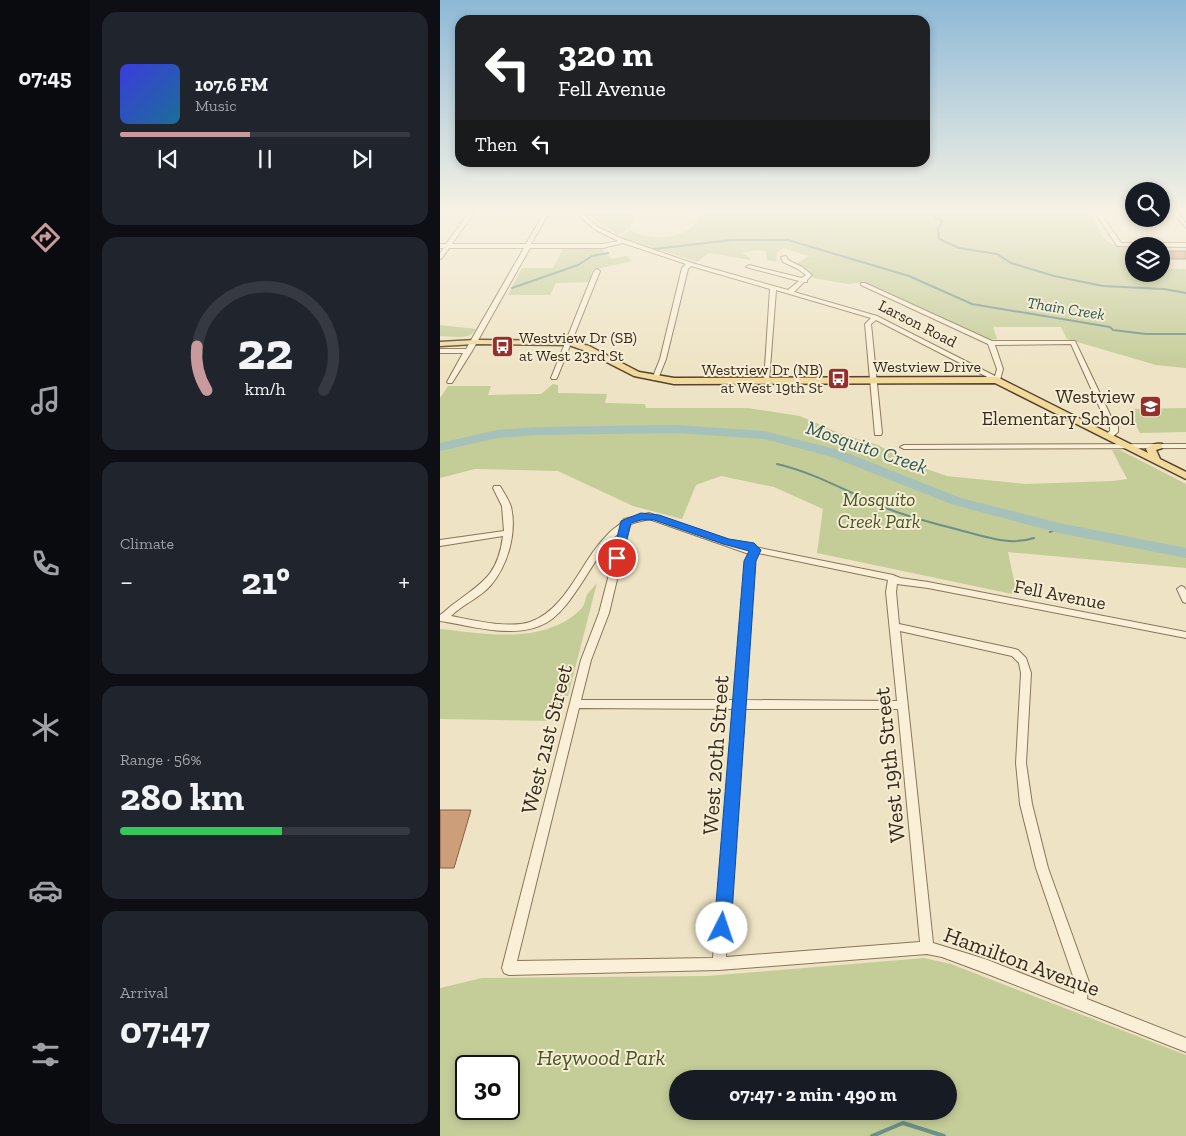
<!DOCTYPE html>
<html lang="en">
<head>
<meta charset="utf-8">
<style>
	:root { --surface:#171b24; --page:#20242c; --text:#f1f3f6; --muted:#9ea1a6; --line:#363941; --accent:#c89a9b }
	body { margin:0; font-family:"Zilla Slab",serif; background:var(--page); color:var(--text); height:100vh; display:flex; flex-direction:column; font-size:19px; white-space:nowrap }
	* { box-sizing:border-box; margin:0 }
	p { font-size:16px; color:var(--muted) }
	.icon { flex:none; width:28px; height:28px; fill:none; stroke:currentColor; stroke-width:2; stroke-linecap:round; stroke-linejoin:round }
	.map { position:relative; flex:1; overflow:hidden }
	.sheet { display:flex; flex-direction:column; gap:12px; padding:12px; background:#0d0f14; width:350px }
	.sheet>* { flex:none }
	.hud { position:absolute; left:15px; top:15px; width:475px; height:152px; border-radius:15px; box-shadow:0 2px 8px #0003; background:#202124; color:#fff; overflow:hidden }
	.fabs { position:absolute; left:685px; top:182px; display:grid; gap:10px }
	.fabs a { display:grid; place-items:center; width:45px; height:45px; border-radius:50%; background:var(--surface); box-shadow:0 2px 8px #0003; font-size:25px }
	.speed { position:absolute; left:15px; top:1055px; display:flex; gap:10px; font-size:25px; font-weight:700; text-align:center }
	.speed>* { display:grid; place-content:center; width:65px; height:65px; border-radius:50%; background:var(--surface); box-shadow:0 2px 8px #0003; line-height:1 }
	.speed .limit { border:2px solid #111; border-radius:8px; background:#fff; color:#111 }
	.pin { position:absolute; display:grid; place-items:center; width:42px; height:42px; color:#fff; margin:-21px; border:2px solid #fff; border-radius:50%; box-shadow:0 1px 5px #0007 }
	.me { position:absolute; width:55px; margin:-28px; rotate:4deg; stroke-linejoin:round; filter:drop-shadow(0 0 4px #0008) }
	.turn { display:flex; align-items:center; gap:18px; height:105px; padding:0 20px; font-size:22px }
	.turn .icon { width:65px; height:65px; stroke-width:2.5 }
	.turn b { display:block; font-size:35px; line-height:42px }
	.then { display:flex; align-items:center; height:48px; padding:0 20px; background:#0003; gap:10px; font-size:19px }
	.big { font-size:38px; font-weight:700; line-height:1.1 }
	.sheet .tile { flex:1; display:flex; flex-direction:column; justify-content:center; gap:8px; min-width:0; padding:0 18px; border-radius:15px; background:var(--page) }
	.sheet .dial { align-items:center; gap:0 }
	.dial svg { height:130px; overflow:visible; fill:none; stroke:var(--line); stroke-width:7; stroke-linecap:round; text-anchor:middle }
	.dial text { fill:var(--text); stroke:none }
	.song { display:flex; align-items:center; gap:15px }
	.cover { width:60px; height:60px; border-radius:8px; background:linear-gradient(135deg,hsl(240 70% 55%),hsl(200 70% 35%)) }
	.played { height:5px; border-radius:2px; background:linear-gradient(90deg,var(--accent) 45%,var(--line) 45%) }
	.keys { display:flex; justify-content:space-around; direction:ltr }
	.heat { display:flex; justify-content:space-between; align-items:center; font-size:28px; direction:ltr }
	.charge { height:8px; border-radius:4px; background:linear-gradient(90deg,#34c759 56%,var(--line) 0) }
	.trip { position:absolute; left:229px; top:1070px; width:288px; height:50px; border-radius:25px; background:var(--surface); box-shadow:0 2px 8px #0003; font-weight:700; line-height:50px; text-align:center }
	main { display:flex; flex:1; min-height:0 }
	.dock { display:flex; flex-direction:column; width:90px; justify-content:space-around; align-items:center; background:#090b0e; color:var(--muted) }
	.dock .icon { width:35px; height:35px }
	.dock .current { color:var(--accent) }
	.dock b { font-size:22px; color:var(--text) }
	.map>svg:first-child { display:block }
	.green { fill:#c4cc98; fill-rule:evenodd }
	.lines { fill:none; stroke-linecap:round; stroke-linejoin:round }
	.stream-far1 { stroke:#6d8f88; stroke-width:2 }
	.stream { stroke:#6d8f88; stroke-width:4 }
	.river { fill:#a6c1ba; fill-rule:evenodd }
	.building { fill:#cc9f7a; stroke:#886040 }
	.minor-casing { stroke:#89755a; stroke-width:2 }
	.major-casing { stroke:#56432f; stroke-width:3 }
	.minor { fill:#f9f0d7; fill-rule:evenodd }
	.major { fill:#f1da9c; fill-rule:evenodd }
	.route { fill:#1a73e8; stroke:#114b97 }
	.labels { text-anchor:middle; stroke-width:4; stroke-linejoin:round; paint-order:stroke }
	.far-water-label { font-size:16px; font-style:italic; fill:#2e5857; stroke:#f5edd4 }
	.far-street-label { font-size:16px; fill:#392c1e; stroke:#f5edd4 }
	.far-poi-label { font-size:16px; fill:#392c1e; stroke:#f5edd4; text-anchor:start }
	.poi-label { font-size:19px; fill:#392c1e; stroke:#f5edd4; text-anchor:end }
	.park-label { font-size:19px; font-style:italic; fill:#475525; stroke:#f5edd4 }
	.street-label { font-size:19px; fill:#392c1e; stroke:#f5edd4 }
	.water-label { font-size:20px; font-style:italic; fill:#2e5857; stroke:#f5edd4 }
	.near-street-label { font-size:22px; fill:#392c1e; stroke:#f5edd4 }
	.near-park-label { font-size:22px; font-style:italic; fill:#475525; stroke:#f5edd4 }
</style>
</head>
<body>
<main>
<nav class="dock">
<b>07:45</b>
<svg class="icon current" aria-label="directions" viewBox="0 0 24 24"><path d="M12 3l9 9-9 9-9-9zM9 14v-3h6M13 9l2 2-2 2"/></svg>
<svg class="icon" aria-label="music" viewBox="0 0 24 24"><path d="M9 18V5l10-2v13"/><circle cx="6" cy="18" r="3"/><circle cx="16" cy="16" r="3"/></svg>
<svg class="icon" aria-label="phone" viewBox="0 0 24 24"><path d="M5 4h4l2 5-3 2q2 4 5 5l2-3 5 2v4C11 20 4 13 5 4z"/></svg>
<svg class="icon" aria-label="climate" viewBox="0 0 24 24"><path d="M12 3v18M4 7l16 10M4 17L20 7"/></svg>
<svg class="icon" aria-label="car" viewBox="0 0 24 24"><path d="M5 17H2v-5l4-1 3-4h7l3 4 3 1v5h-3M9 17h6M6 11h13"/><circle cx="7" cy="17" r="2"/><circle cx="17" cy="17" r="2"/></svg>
<svg class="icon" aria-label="filters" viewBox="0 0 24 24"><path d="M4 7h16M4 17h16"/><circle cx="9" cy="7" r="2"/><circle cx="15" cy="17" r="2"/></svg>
</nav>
<section class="sheet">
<div class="tile">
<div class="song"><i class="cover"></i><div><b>107.6 FM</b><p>Music</p></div></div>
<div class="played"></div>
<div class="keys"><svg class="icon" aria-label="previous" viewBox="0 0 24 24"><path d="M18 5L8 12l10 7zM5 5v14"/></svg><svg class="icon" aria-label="pause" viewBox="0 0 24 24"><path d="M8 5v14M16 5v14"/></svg><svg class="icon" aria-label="next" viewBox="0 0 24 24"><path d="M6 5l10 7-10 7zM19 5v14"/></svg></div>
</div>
<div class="tile dial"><svg viewBox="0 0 100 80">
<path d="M14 69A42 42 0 1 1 86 69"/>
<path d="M14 69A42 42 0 0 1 8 42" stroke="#c89a9b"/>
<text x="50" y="56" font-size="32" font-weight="700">22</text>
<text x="50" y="72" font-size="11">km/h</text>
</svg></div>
<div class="tile"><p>Climate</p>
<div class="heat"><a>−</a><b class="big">21°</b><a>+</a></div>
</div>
<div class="tile"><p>Range · 56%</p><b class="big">280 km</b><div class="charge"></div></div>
<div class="tile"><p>Arrival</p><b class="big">07:47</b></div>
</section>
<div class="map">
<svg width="746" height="1136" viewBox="0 0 746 1136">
	<rect width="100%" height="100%" fill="#eee3c4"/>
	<g class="green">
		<path d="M142,211H193L195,218L189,228L178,235Z"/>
		<path d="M261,211H649C662,233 661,248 694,248V274H721V269H746V368L716,365L627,339L621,327H553L557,339L547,340L423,282L408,284L373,278L369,271L356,264L369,256L343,248L337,253L336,262L327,260L326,251L317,250L302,253L311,259L310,260L269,253L257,262L180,237L190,230C212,243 255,240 261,211Z"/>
		<path d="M160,247L172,259L186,256L193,261L152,270L151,282L116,283L110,295H68L82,268H113L123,249L127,248Z"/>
		<path d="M0,325L36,329C30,341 12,336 0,336Z"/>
		<path d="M113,384L118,385V393L167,394L165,403L205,404L206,408H308L360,416L401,434L438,445L472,464L507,476L585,484L673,481L687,479L672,450H680L746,484V568L568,552L577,595L377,553L383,509L334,487L281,476L256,485L242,519L193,506L118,471L35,469L0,478V398L8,386H51L48,395L101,394Z"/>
		<path d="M746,408V432L700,433L688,409Z"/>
		<path d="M157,583L128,696H120L113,721L0,719V629C46,634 105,645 141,609C145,605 145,599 147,595C150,590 154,587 157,583Z"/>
		<path d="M484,958L511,964L746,1055V1136H0V988L42,978L267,976ZM69,1066V1109H26V1066ZM238,1079H508V1111H238Z"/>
	</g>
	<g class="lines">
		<g class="stream-far1">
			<path d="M493,211L495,218L503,221L498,228L499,239L519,248L557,254L571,263L614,276L663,286L724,289L746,293"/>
			<path d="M214,249L292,240H348L469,276L532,304L670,327L673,330L706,334H746"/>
			<path d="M72,288L138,265L152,256L168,253"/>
			<path d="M337,464C376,473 409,493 446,508C471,518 497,524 523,531C547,537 570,546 594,538"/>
			<path d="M610,532L619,528"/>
		</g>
		<path class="stream" d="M432,1136L463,1123L504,1136"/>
		<path class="river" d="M237,425L324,431L402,451L521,498L619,523L746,548V558L619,533L511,504L392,457L324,439L237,433L98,435L57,438L0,451V443L57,430L98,427Z"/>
	</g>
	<g class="building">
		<path d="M723,251H746V259H729Z"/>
		<path d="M0,810H31L14,868H0Z"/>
	</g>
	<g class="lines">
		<defs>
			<g id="minor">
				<path d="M30,211H35L12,244H86L105,211H110L91,244H163L178,241L154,229L134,211H139L158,227L180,238L252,263L348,290L359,281L306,267L309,265L362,278L366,275L358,269L343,262L341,257L346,256L348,260L362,267L372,275L367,280V282H364L354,292L437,316L555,376L557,369L548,344L421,285V283H425L552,341H635L674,423L678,427V432L671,438H665L664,436L670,431V427L667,424L631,344L555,345L563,369L560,380L557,382L436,320L431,324L442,433L441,435H435L425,324L431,318L336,290L329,381L326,383L324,382L330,289L251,266L248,269L226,359L218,379L217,380H213L212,379L220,359L242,268L246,264L183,243L163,248H90L32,351L12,383H8L7,382L23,353H0V349H26L84,248H9L2,258L0,259V253L4,248H0V244H6Z"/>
				<path d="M654,211H659L681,243H746V247L677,246Z"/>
				<path d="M732,211H737L746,223V228Z"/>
				<path d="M157,269L160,271L117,378L116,379H112L111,378L154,271Z"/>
				<path d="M746,444V448L464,449L460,447L464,445Z"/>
				<path d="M54,486H60C64,493 69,500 71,507C77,532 68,565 51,585C40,598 23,604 11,616C33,620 68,629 90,622C120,612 136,576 153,552C158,545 164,538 170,532C175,527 181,525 184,519L209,513L308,548L315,547L453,575L460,578L488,582L746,632V638L488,588L457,584L456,592L459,624L575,649L578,650L586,658L591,673L586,763L592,804L608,868L649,982L647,999L746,1038V1052L545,973L502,957L487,954L279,970L69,975L64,973L62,968L141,660L159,613L180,532C164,545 154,564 143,581C134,594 125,609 112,619C81,642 34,626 0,621V615C5,612 10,606 15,603C43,582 58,575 63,536L0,546V540L64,531L62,506L53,488ZM209,519L309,554L306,561L294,700H141L151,660L169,613L190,525L193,523ZM318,553L448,580L446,592L457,701L304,700L314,561ZM460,631L572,656L579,663L581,673L576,763L580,804L596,868L635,982L634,994L545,959L493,943ZM139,708L294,709L273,958L77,961ZM304,709H458L480,942L286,957Z"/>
				<path d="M741,586L744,587L746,590V603L743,602L737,589Z"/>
			</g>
			<path id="major" d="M35,340L129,341L149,346L199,372L234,378L557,377L708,453L706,449C709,445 717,443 722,444V448L716,450L720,459L746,472V479L555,383L234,384L194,376L143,350L129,345L35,344L0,346V342Z"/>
		</defs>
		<use href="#minor" class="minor-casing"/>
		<use href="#major" class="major-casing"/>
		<use href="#minor" class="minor"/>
		<use href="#major" class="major"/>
	</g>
	<linearGradient id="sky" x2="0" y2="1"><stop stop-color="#8db9d6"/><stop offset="0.57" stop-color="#f7f2e4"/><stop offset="1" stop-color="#f7f2e4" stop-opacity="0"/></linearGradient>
	<rect width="746" height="370" fill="url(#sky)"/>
	<path class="route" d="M201,513L219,515L289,539L314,543L321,550L316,561L291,928L288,934L282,937L277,934L274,928L304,561L309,551L283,544L214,520H201L191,523L181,561H173L172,558L181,521Z"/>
	<defs>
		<symbol id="bus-square" viewBox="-11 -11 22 22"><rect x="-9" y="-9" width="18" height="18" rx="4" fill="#972e2b" stroke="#f5edd4"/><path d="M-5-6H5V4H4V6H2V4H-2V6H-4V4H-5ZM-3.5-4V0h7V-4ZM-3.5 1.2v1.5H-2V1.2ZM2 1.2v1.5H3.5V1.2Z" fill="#fff"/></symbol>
		<symbol id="school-square" viewBox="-11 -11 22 22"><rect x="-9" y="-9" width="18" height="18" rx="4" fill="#972e2b" stroke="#f5edd4"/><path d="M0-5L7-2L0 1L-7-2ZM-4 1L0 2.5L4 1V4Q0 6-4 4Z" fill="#fff"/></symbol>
	</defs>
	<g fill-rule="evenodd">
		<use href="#bus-square" x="50" y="334" width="25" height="25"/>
		<use href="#bus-square" x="386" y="366" width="25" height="25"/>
		<use href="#school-square" x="698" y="394" width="25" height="25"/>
	</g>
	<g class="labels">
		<g class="far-water-label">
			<text transform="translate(626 308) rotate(9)" y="6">Thain Creek</text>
		</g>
		<g class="far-street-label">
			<text transform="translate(478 323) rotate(27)" y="6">Larson Road</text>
			<text x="487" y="372">Westview Drive</text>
		</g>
		<g class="far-poi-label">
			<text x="79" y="343">Westview Dr (SB)<tspan x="79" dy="18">at West 23rd St</tspan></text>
			<text x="383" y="375" text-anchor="end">Westview Dr (NB)<tspan x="383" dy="18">at West 19th St</tspan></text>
		</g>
		<g class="poi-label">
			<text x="695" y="403">Westview<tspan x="695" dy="22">Elementary School</tspan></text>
		</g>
		<g class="park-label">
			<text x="439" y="506">Mosquito<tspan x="439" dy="22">Creek Park</tspan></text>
		</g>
		<g class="street-label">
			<text transform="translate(620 594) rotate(11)" y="7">Fell Avenue</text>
		</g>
		<g class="water-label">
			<text transform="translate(427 447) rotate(19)" y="7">Mosquito Creek</text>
		</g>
		<g class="near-street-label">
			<text transform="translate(106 739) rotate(-76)" y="8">West 21st Street</text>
			<text transform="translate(275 755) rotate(-86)" y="8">West 20th Street</text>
			<text transform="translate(449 765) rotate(-96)" y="8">West 19th Street</text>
			<text transform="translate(582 961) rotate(20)" y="8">Hamilton Avenue</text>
		</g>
		<g class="near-park-label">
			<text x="161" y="1065">Heywood Park</text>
		</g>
	</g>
</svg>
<div class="fabs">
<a><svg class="icon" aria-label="search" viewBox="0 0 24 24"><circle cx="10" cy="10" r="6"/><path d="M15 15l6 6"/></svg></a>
<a><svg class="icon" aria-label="layers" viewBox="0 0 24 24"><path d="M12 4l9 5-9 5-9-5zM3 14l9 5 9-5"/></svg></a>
</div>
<div class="speed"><div class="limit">30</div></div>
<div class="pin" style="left:177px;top:558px;background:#d93025"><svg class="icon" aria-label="arrive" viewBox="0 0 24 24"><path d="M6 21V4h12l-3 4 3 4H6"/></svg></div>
<svg class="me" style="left:282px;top:928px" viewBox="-20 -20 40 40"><circle r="19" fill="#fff"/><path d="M0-13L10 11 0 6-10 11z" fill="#1a73e8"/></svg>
<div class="trip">07:47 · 2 min · 490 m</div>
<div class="hud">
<div class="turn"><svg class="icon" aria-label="left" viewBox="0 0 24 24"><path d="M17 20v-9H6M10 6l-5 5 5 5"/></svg><div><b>320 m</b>Fell Avenue</div></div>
<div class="then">Then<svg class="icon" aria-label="left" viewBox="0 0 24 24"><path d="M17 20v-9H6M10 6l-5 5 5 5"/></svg></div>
</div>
</div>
</main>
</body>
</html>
